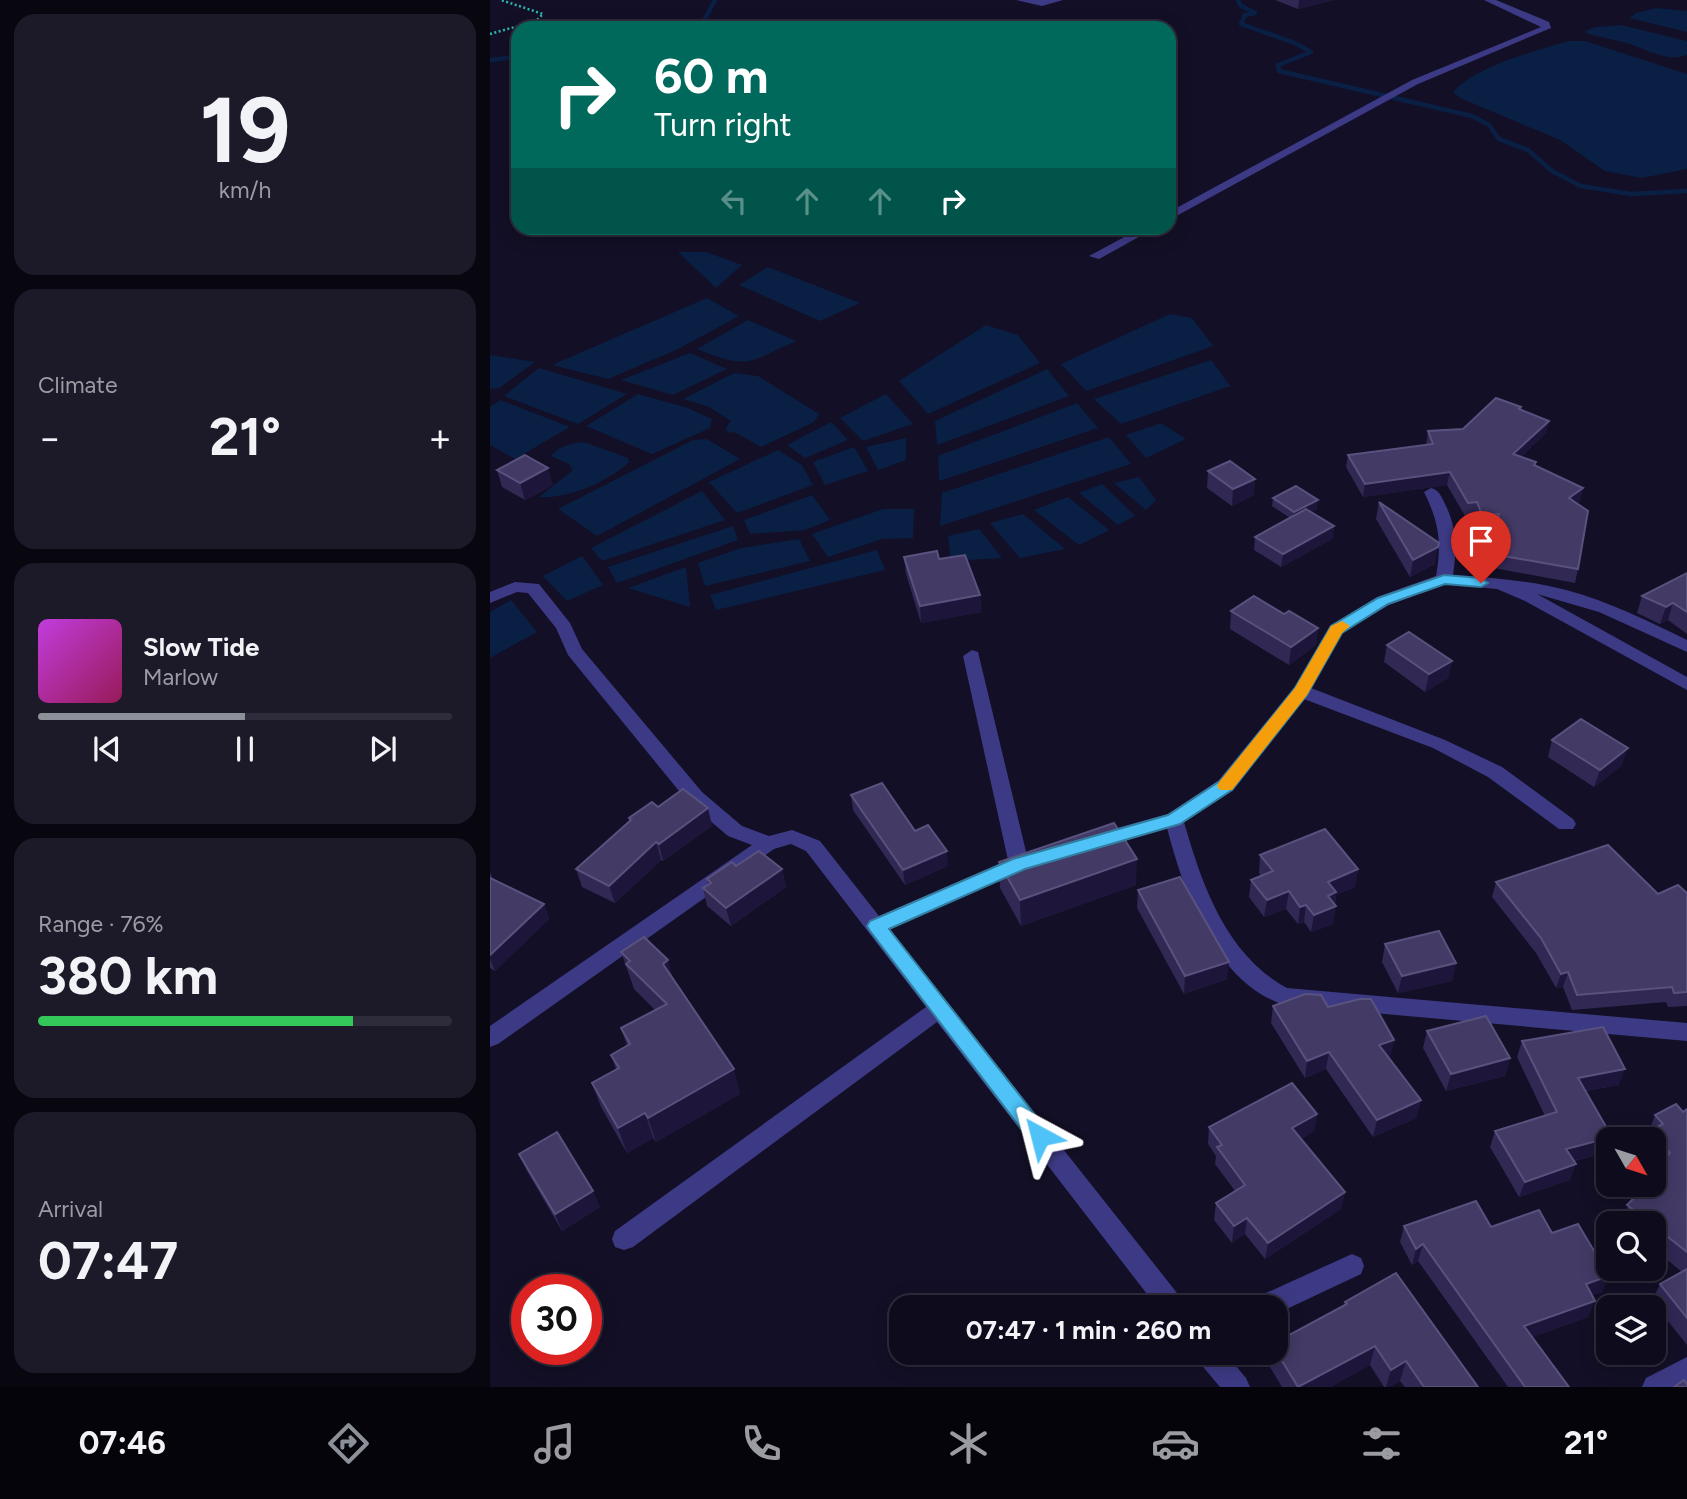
<!DOCTYPE html>
<html lang="en">
<head>
<meta charset="utf-8">
<style>
	:root { --surface:#0e0b1c; --page:#1c1929; --text:#f1f3f6; --muted:#9b9ba3; --line:#2e2b3b; --accent:#8c9099 }
	body { margin:0; font-family:Figtree,sans-serif; background:var(--page); color:var(--text); height:100vh; display:flex; flex-direction:column; font-size:26px; white-space:nowrap }
	* { box-sizing:border-box; margin:0 }
	p { font-size:23px; color:var(--muted) }
	.icon { flex:none; width:38px; height:38px; fill:none; stroke:currentColor; stroke-width:2; stroke-linecap:round; stroke-linejoin:round }
	.map { position:relative; flex:1; overflow:hidden }
	.panel { display:flex; flex-direction:column; gap:14px; padding:14px; background:#08060f; width:490px }
	.panel>* { flex:none }
	.hud { position:absolute; left:21px; top:21px; width:665px; height:214px; border-radius:21px; box-shadow:0 4px 18px #0003,0 0 0 2px var(--line); background:#00695c; color:#fff; overflow:hidden }
	.needle { width:46px; rotate:129deg }
	.fabs { position:absolute; left:1106px; top:1127px; display:grid; gap:14px }
	.fabs a { display:grid; place-items:center; width:70px; height:70px; border-radius:14px; background:var(--surface); box-shadow:0 4px 18px #0003,0 0 0 2px var(--line); font-size:35px }
	.speed { position:absolute; left:21px; top:1274px; display:flex; gap:14px; font-size:35px; font-weight:700; text-align:center }
	.speed>* { display:grid; place-content:center; width:91px; height:91px; border-radius:50%; background:var(--surface); box-shadow:0 4px 18px #0003,0 0 0 2px var(--line); line-height:1 }
	.speed .limit { border:10px solid #d22; background:#fff; color:#111 }
	.pin { position:absolute; display:grid; place-items:center; width:60px; height:60px; color:#fff; margin:-72px -30px; border-radius:50% 50% 50% 0; rotate:-45deg; box-shadow:0 0 7px #0007 }
	.pin .icon { rotate:45deg }
	.me { position:absolute; width:77px; margin:-38px; rotate:322deg; stroke-linejoin:round; filter:drop-shadow(0 0 5px #0008) }
	.turn { display:flex; align-items:center; gap:24px; height:147px; padding:0 28px; font-size:32px }
	.turn .icon { width:91px; height:91px; stroke-width:2.5 }
	.turn b { display:block; font-size:49px; line-height:60px }
	.lanes { display:flex; align-items:center; height:66px; padding:0 28px; background:#0003; justify-content:center; gap:35px; direction:ltr }
	.lanes .off { opacity:.35 }
	.big { font-size:52px; font-weight:700; line-height:1.1 }
	.panel .tile { flex:1; display:flex; flex-direction:column; justify-content:center; gap:10px; min-width:0; padding:0 24px; border-radius:21px; background:var(--page) }
	.panel .dial { align-items:center; gap:0 }
	.dial b { font-size:91px; line-height:1 }
	.song { display:flex; align-items:center; gap:21px }
	.cover { width:84px; height:84px; border-radius:10px; background:linear-gradient(135deg,hsl(290 70% 55%),hsl(330 70% 35%)) }
	.played { height:7px; border-radius:4px; background:linear-gradient(90deg,var(--accent) 50%,var(--line) 50%) }
	.keys { display:flex; justify-content:space-around; direction:ltr }
	.heat { display:flex; justify-content:space-between; align-items:center; font-size:38px; direction:ltr }
	.charge { height:10px; border-radius:5px; background:linear-gradient(90deg,#34c759 76%,var(--line) 0) }
	.trip { position:absolute; left:399px; top:1295px; width:399px; height:70px; border-radius:21px; background:var(--surface); box-shadow:0 4px 18px #0003,0 0 0 2px var(--line); font-weight:700; line-height:70px; text-align:center }
	.tab-bar { display:flex; height:112px; justify-content:space-around; align-items:center; background:#06040b; color:var(--muted) }
	.tab-bar .icon { width:49px; height:49px }
	.tab-bar .active { color:var(--accent) }
	.tab-bar b { font-size:32px; color:var(--text) }
	main { display:flex; flex:1; min-height:0 }
	.map>svg:first-child { display:block }
	.water { fill:#0a1f44 }
	.lines { fill:none; stroke-linecap:round; stroke-linejoin:round }
	.stream { stroke:#0a1f44; stroke-width:4.5 }
	.path { stroke:#2fb8b0; stroke-width:2.5; stroke-dasharray:2 2.5; stroke-linecap:butt }
	.minor { fill:#3d3a85; fill-rule:evenodd }
	.wall { fill:#312854 }
	.shaded-wall { fill:#1d163a }
	.building { fill:#433a66; stroke:#5a527e; stroke-width:2 }
	.route { fill:#4fc3f7; stroke:#337fa1; stroke-width:2 }
	.slow { fill:#f59e0b }
</style>
</head>
<body>
<main>
<section class="panel">
<div class="tile dial"><b>19</b><p>km/h</p></div>
<div class="tile"><p>Climate</p>
<div class="heat"><a>−</a><b class="big">21°</b><a>+</a></div>
</div>
<div class="tile">
<div class="song"><i class="cover"></i><div><b>Slow Tide</b><p>Marlow</p></div></div>
<div class="played"></div>
<div class="keys"><svg class="icon" aria-label="previous" viewBox="0 0 24 24"><path d="M18 5L8 12l10 7zM5 5v14"/></svg><svg class="icon" aria-label="pause" viewBox="0 0 24 24"><path d="M8 5v14M16 5v14"/></svg><svg class="icon" aria-label="next" viewBox="0 0 24 24"><path d="M6 5l10 7-10 7zM19 5v14"/></svg></div>
</div>
<div class="tile"><p>Range · 76%</p><b class="big">380 km</b><div class="charge"></div></div>
<div class="tile"><p>Arrival</p><b class="big">07:47</b></div>
</section>
<div class="map">
<svg width="1197" height="1387" viewBox="0 0 1197 1387">
	<rect width="100%" height="100%" fill="#130f26"/>
	<g class="water">
		<path d="M1166,8L1197,11V32L1139,18L1146,13Z"/>
		<path d="M1131,25L1197,41V55C1177,63 1156,49 1137,43C1124,40 1111,37 1098,34L1095,31L1106,27Z"/>
		<path d="M1078,41H1095L1197,74V169L1152,178L1115,171L1070,140L970,98L963,92C988,65 1043,52 1078,41Z"/>
		<path d="M188,252H216L252,265L226,288Z"/>
		<path d="M278,267L370,303L330,321L249,285Z"/>
		<path d="M217,298L249,316L188,349L118,379L62,365Z"/>
		<path d="M680,314L702,318L723,346L596,391L571,364Z"/>
		<path d="M258,320L306,341C257,363 259,370 207,349Z"/>
		<path d="M496,325L528,335L550,363L438,414L409,381Z"/>
		<path d="M200,353L237,369L183,395L131,380Z"/>
		<path d="M0,355L45,362L9,388L0,389Z"/>
		<path d="M721,360L740,386L631,424L604,399Z"/>
		<path d="M49,368L137,394L88,424L14,396Z"/>
		<path d="M557,369L579,396L447,445L445,421Z"/>
		<path d="M244,373L268,376L329,414L324,422L271,447L244,432L239,433L235,429L241,421L219,407L193,399Z"/>
		<path d="M148,394L198,408L222,419L220,428L162,454L96,426Z"/>
		<path d="M396,394L423,424L373,441L350,418Z"/>
		<path d="M10,400L80,427L25,459L0,445V407Z"/>
		<path d="M587,403L608,428L449,481L448,456Z"/>
		<path d="M341,422L358,440L315,458L297,445Z"/>
		<path d="M671,423L696,439L656,458L636,435Z"/>
		<path d="M619,437L641,464L450,526L452,493Z"/>
		<path d="M416,438V460L388,470L376,447Z"/>
		<path d="M217,439L250,459L107,536L68,509L203,440Z"/>
		<path d="M94,442L138,458L139,462C118,482 78,499 49,497L83,470L79,464L61,456C69,446 81,443 94,442Z"/>
		<path d="M364,447L378,471L335,485L323,462Z"/>
		<path d="M288,450L312,465L323,485L247,513L219,482Z"/>
		<path d="M649,477L666,500L656,510L624,483Z"/>
		<path d="M612,484L645,516L628,525L589,493Z"/>
		<path d="M212,491L235,520L112,561L101,548Z"/>
		<path d="M322,495L340,520L315,530L260,534L254,520Z"/>
		<path d="M578,497L619,530L589,545L544,510Z"/>
		<path d="M393,509H424L423,538L392,539L338,557L322,534Z"/>
		<path d="M533,514L575,549L530,558L500,523Z"/>
		<path d="M243,526L248,540L127,583L118,567Z"/>
		<path d="M489,529L512,558L461,561L458,536Z"/>
		<path d="M309,539L320,561L215,586L208,563L251,548Z"/>
		<path d="M387,550L395,570L226,610L220,595Z"/>
		<path d="M92,556L113,585L77,601L53,576Z"/>
		<path d="M196,567L200,607L138,588Z"/>
		<path d="M21,600L47,632L0,658V612Z"/>
	</g>
	<g class="lines">
		<g class="stream">
			<path d="M748,0L750,5L765,13L755,15L751,24L805,43L821,52L788,65L789,71L982,116L999,125L1009,139L1038,150L1062,171L1091,186L1141,194L1197,191"/>
			<path d="M210,28L225,0"/>
			<path d="M0,60L28,57"/>
		</g>
		<path class="path" d="M0,34L46,21L53,14L11,0"/>
		<g class="minor">
			<path d="M526,0H573L552,6Z"/>
			<path d="M994,0H1006L1059,22L1061,28L928,84L679,220V212L922,80L1051,27Z"/>
			<path d="M651,228H665L609,259L599,256Z"/>
			<path d="M941,488C949,490 951,496 955,504C967,528 967,549 963,575C1000,578 1040,580 1076,590C1118,601 1158,621 1197,640V652L1109,612L1047,594L1197,677V690L1035,601L1007,589L955,584L899,605L852,633L821,688L955,740L1012,767L1083,819L1086,824L1083,829H1069L998,777L943,748L814,699L743,790L694,822C712,885 736,955 797,988L1197,1023V1041L794,1005C724,981 694,892 677,828L609,847L602,845L599,840L602,835L678,814L729,780L804,688L840,626L887,597L946,576C952,543 949,522 934,492Z"/>
			<path d="M25,582L49,584L80,623L92,649L212,792L252,826L279,836L302,830L330,841L389,916L518,860L473,656L482,650L488,652L539,864L536,869L399,929L691,1298L694,1307H667L447,1022L143,1247L134,1250L125,1247L122,1239L125,1231L436,1007L316,851L301,844L284,849L8,1044L0,1047V1026L262,845L238,836L198,802L78,655L66,628L38,593L27,592L0,603V592Z"/>
			<path d="M862,1254L871,1258L874,1266L871,1274L786,1314V1307H762L765,1298Z"/>
			<path d="M705,1353H735L756,1378L760,1387H730L709,1362Z"/>
			<path d="M1197,1357V1384L1192,1387H1152L1156,1378Z"/>
		</g>
	</g>
	<g class="wall">
		<path d="M785,0H844L808,9Z"/>
		<path d="M1031,407V410L1056,433L1031,457L1046,462V466L1093,488L1090,501L1086,503L1088,569L1085,583L993,566L996,553L1004,528H990L984,515L975,516L957,485L873,497L856,467L858,455L936,445L938,431L973,429Z"/>
		<path d="M7,470L63,485L35,500L12,487Z"/>
		<path d="M718,471L764,495L742,506L717,488Z"/>
		<path d="M783,498L827,509L821,512L844,526L842,539L791,567L764,550L765,537L800,518L782,506Z"/>
		<path d="M889,502L945,564L920,577L886,519Z"/>
		<path d="M414,557L490,595L491,612L431,623L416,574Z"/>
		<path d="M1197,573V634L1178,620L1170,624L1147,613L1152,596Z"/>
		<path d="M741,611L794,614L828,628L826,645L799,665L740,629Z"/>
		<path d="M897,645L962,661L958,678L935,692L894,662Z"/>
		<path d="M1062,740L1132,765L1104,787L1058,757Z"/>
		<path d="M361,795L425,831L458,866L415,885L363,810Z"/>
		<path d="M168,807L222,826L173,861L171,860L125,903L92,887L86,869L140,821L139,818Z"/>
		<path d="M770,855L868,869L865,887L846,895L843,924L821,932L814,922L808,924L796,909L774,917L759,897L761,880L771,876L769,873Z"/>
		<path d="M509,862L646,885L531,926L510,888Z"/>
		<path d="M246,866L292,869L296,887L241,926L217,906L213,888L218,885L217,879Z"/>
		<path d="M0,872L3,879L54,904L59,919L5,971L0,968Z"/>
		<path d="M1006,882L1168,894L1197,893V1006L1178,1007L1176,1002L1082,1010L1073,987L1066,988L1046,953L1002,897Z"/>
		<path d="M648,890L737,979L694,994L647,908Z"/>
		<path d="M895,944L966,963L962,981L908,993L892,962Z"/>
		<path d="M131,952L184,981L250,1094L166,1142L163,1138L137,1153L111,1107L102,1083L126,1069L121,1055L137,1046L131,1028L165,1010L144,989Z"/>
		<path d="M783,1006L838,1007L904,1040L899,1058L931,1100L926,1118L883,1137L836,1069L815,1078L781,1023Z"/>
		<path d="M937,1031L1020,1058L1015,1076L956,1091L933,1048Z"/>
		<path d="M1032,1041L1129,1085L1096,1091L1115,1153L1084,1161L1080,1180L1029,1197L1000,1147L1005,1131L1055,1116L1027,1057Z"/>
		<path d="M1197,1109V1345L1162,1301L1170,1284L1192,1272L1164,1249V1223H1132L1130,1222L1146,1190L1168,1166L1164,1161V1139H1156L1165,1115L1193,1112Z"/>
		<path d="M827,1114L824,1131L811,1139L855,1192L851,1209L775,1259L755,1234L742,1243L724,1220L726,1203L745,1191L725,1164L726,1156L718,1144L719,1127Z"/>
		<path d="M29,1154L110,1207L72,1231L37,1171Z"/>
		<path d="M914,1226L1001,1227L1062,1233L1112,1292L1102,1295L1098,1317L1042,1337L1079,1387H1018L928,1261L922,1265L910,1242Z"/>
		<path d="M855,1302L988,1387H915L910,1381L899,1387H894L880,1365L840,1387H792L778,1364L780,1353H786V1342L854,1306Z"/>
	</g>
	<g class="shaded-wall">
		<path d="M809,0H844L808,9Z"/>
		<path d="M1059,421L1056,433L1020,467L1023,454Z"/>
		<path d="M58,468L63,485L35,500L30,483Z"/>
		<path d="M960,472L957,485L873,497L875,484Z"/>
		<path d="M765,479L764,495L742,506L743,489Z"/>
		<path d="M1093,488L1090,501L1075,511L1079,498Z"/>
		<path d="M828,500L827,509L803,521L804,512Z"/>
		<path d="M844,526L842,539L791,567L793,554Z"/>
		<path d="M948,547L945,564L920,577L923,560Z"/>
		<path d="M490,595L491,612L431,623L430,606Z"/>
		<path d="M1183,603L1178,620L1170,624L1176,607Z"/>
		<path d="M828,628L826,645L799,665L801,647Z"/>
		<path d="M962,661L958,678L935,692L939,674Z"/>
		<path d="M1138,748L1132,765L1104,787L1110,770Z"/>
		<path d="M218,808L222,826L173,861L169,844Z"/>
		<path d="M166,842L171,860L125,903L119,886Z"/>
		<path d="M457,851L458,866L415,885L413,870Z"/>
		<path d="M647,859L646,885L531,926L530,900Z"/>
		<path d="M292,869L296,887L241,926L236,908Z"/>
		<path d="M868,869L865,887L846,895L844,907L846,906L843,924L821,932L824,915L838,882Z"/>
		<path d="M799,891L796,909L774,917L777,900Z"/>
		<path d="M54,904L59,919L5,971L0,958V955Z"/>
		<path d="M816,905L814,922L808,924L810,907Z"/>
		<path d="M178,960L185,985L173,964Z"/>
		<path d="M739,962L737,979L694,994L695,976Z"/>
		<path d="M966,963L962,981L908,993L912,976Z"/>
		<path d="M1078,972L1073,987L1066,988L1071,974Z"/>
		<path d="M904,1040L900,1058L885,1062L889,1045Z"/>
		<path d="M839,1052L836,1069L815,1078L817,1061Z"/>
		<path d="M1020,1058L1015,1076L956,1091L961,1074Z"/>
		<path d="M244,1069L250,1094L166,1142L158,1118Z"/>
		<path d="M1135,1069L1129,1085L1083,1093L1088,1078Z"/>
		<path d="M931,1100L926,1118L883,1137L887,1120Z"/>
		<path d="M155,1113L163,1138L137,1153L128,1128Z"/>
		<path d="M827,1114L824,1131L800,1145L802,1128Z"/>
		<path d="M1122,1137L1121,1139H1118V1146L1115,1153L1070,1164L1076,1149Z"/>
		<path d="M1086,1164L1080,1180L1029,1197L1035,1182Z"/>
		<path d="M103,1191L110,1207L72,1231L65,1214Z"/>
		<path d="M855,1192L851,1209L775,1259L778,1243Z"/>
		<path d="M757,1218L755,1234L742,1243L744,1226Z"/>
		<path d="M933,1244L928,1261L922,1265L926,1249Z"/>
		<path d="M1119,1276L1112,1292L1088,1300L1096,1284Z"/>
		<path d="M1105,1301L1098,1317L1028,1342L1034,1326Z"/>
		<path d="M885,1346L880,1365L840,1387H808Z"/>
		<path d="M916,1361L910,1381L899,1387H896L901,1370Z"/>
	</g>
	<g class="building">
		<path d="M1006,398L1031,407L1029,409L1059,421L1023,454L1046,462L1044,465L1093,488L1079,498L1098,511L1088,569L996,553L1009,514L992,515L987,502L978,503L960,472L875,484L858,455L943,444L938,431L973,429Z"/>
		<path d="M35,455L58,468L30,483L7,470Z"/>
		<path d="M740,461L765,479L743,489L718,471Z"/>
		<path d="M806,486L828,500L804,512L783,498Z"/>
		<path d="M889,502L949,543L948,547L923,560Z"/>
		<path d="M816,509L844,526L793,554L765,537Z"/>
		<path d="M447,551L449,559L475,555L490,595L430,606L414,557Z"/>
		<path d="M1197,573V612L1183,603L1176,607L1152,596Z"/>
		<path d="M764,596L794,614L799,611L828,628L801,647L741,611Z"/>
		<path d="M919,632L962,661L939,674L897,645Z"/>
		<path d="M1091,719L1138,748L1110,770L1062,740Z"/>
		<path d="M392,783L425,831L438,825L457,851L413,870L361,795Z"/>
		<path d="M193,789L218,808L169,844L166,842L119,886L86,869L141,820L139,818L162,802L168,807Z"/>
		<path d="M624,823L647,859L530,900L509,862Z"/>
		<path d="M835,829L868,869L838,882L846,892L838,896L846,906L824,915L816,905L810,907L799,891L777,900L761,880L783,871L770,855Z"/>
		<path d="M1118,845L1168,894L1188,885L1197,893V992L1184,993L1182,987L1087,995L1078,972L1071,974L1051,938L1006,882Z"/>
		<path d="M269,851L292,869L236,908L213,888L221,883L217,879L242,862L246,866Z"/>
		<path d="M690,877L739,962L695,976L648,890Z"/>
		<path d="M0,878L54,904L0,955Z"/>
		<path d="M949,931L966,963L912,976L895,944Z"/>
		<path d="M154,937L178,960L173,964L244,1069L158,1118L155,1113L128,1128L102,1083L129,1068L121,1055L140,1044L131,1028L177,1004L136,964L140,961L131,952Z"/>
		<path d="M815,994L831,995L838,1007L870,999H881L904,1040L889,1045L931,1100L887,1120L839,1052L817,1061L783,1006Z"/>
		<path d="M996,1016L1020,1058L961,1074L937,1031Z"/>
		<path d="M1113,1027L1135,1069L1088,1078L1122,1137L1076,1149L1086,1164L1035,1182L1005,1131L1067,1112L1032,1041Z"/>
		<path d="M802,1083L827,1114L802,1128L855,1192L778,1243L757,1218L744,1226L726,1203L755,1185L727,1147L732,1145L719,1127Z"/>
		<path d="M1186,1104L1193,1112L1197,1109V1252L1164,1226V1223H1160L1137,1205L1149,1193L1146,1190L1150,1185H1164V1170L1180,1153L1159,1131L1173,1124L1165,1115Z"/>
		<path d="M67,1132L103,1191L65,1214L29,1154Z"/>
		<path d="M986,1201L1001,1227L1049,1210L1062,1233L1088,1224L1119,1276L1096,1284L1105,1301L1034,1326L1079,1387H1035L933,1244L926,1249L914,1226Z"/>
		<path d="M1197,1269V1318L1170,1284Z"/>
		<path d="M906,1273L988,1387H934L916,1361L901,1370L885,1346L808,1387L786,1351V1342L857,1304L855,1302Z"/>
		<path d="M1194,1380L1197,1384V1387H1184Z"/>
	</g>
	<path class="route" d="M954,575L991,578L998,583L991,587L955,584L898,604L852,633L817,695L742,790L690,824L535,869L399,929L557,1130L560,1136L557,1143L550,1145L542,1143L380,931L377,926L380,921L523,859L678,815L730,781L805,688L841,626L888,598Z"/>
	<path class="slow" d="M852,621L860,626L852,633L817,695L742,790H730L727,786L730,781L805,688L841,626Z"/>
</svg>
<div class="fabs">
<a><svg class="needle" viewBox="-14 -14 28 28"><path d="M0-13l5 13h-10z" fill="#e53935"/><path d="M0 13l5-13h-10z" fill="#9b9ba3"/></svg></a>
<a><svg class="icon" aria-label="search" viewBox="0 0 24 24"><circle cx="10" cy="10" r="6"/><path d="M15 15l6 6"/></svg></a>
<a><svg class="icon" aria-label="layers" viewBox="0 0 24 24"><path d="M12 4l9 5-9 5-9-5zM3 14l9 5 9-5"/></svg></a>
</div>
<div class="speed"><div class="limit">30</div></div>
<div class="pin" style="left:991px;top:583px;background:#d93025"><svg class="icon" aria-label="arrive" viewBox="0 0 24 24"><path d="M6 21V4h12l-3 4 3 4H6"/></svg></div>
<svg class="me" style="left:550px;top:1136px" viewBox="-20 -20 40 40"><path d="M0-17L14 15 0 8-14 15z" fill="#4fc3f7" stroke="#fff" stroke-width="4"/></svg>
<div class="trip">07:47 · 1 min · 260 m</div>
<div class="hud">
<div class="turn"><svg class="icon" aria-label="right" viewBox="0 0 24 24"><path d="M7 20v-9h11M14 6l5 5-5 5"/></svg><div><b>60 m</b>Turn right</div></div>
<div class="lanes"><svg class="icon off" aria-label="left" viewBox="0 0 24 24"><path d="M17 20v-9H6M10 6l-5 5 5 5"/></svg><svg class="icon off" aria-label="ahead" viewBox="0 0 24 24"><path d="M12 20V5M6 11l6-6 6 6"/></svg><svg class="icon off" aria-label="ahead" viewBox="0 0 24 24"><path d="M12 20V5M6 11l6-6 6 6"/></svg><svg class="icon" aria-label="right" viewBox="0 0 24 24"><path d="M7 20v-9h11M14 6l5 5-5 5"/></svg></div>
</div>
</div>
</main>
<nav class="tab-bar">
<b>07:46</b>
<svg class="icon active" aria-label="directions" viewBox="0 0 24 24"><path d="M12 3l9 9-9 9-9-9zM9 14v-3h6M13 9l2 2-2 2"/></svg>
<svg class="icon" aria-label="music" viewBox="0 0 24 24"><path d="M9 18V5l10-2v13"/><circle cx="6" cy="18" r="3"/><circle cx="16" cy="16" r="3"/></svg>
<svg class="icon" aria-label="phone" viewBox="0 0 24 24"><path d="M5 4h4l2 5-3 2q2 4 5 5l2-3 5 2v4C11 20 4 13 5 4z"/></svg>
<svg class="icon" aria-label="climate" viewBox="0 0 24 24"><path d="M12 3v18M4 7l16 10M4 17L20 7"/></svg>
<svg class="icon" aria-label="car" viewBox="0 0 24 24"><path d="M5 17H2v-5l4-1 3-4h7l3 4 3 1v5h-3M9 17h6M6 11h13"/><circle cx="7" cy="17" r="2"/><circle cx="17" cy="17" r="2"/></svg>
<svg class="icon" aria-label="filters" viewBox="0 0 24 24"><path d="M4 7h16M4 17h16"/><circle cx="9" cy="7" r="2"/><circle cx="15" cy="17" r="2"/></svg>
<b>21°</b>
</nav>
</body>
</html>
